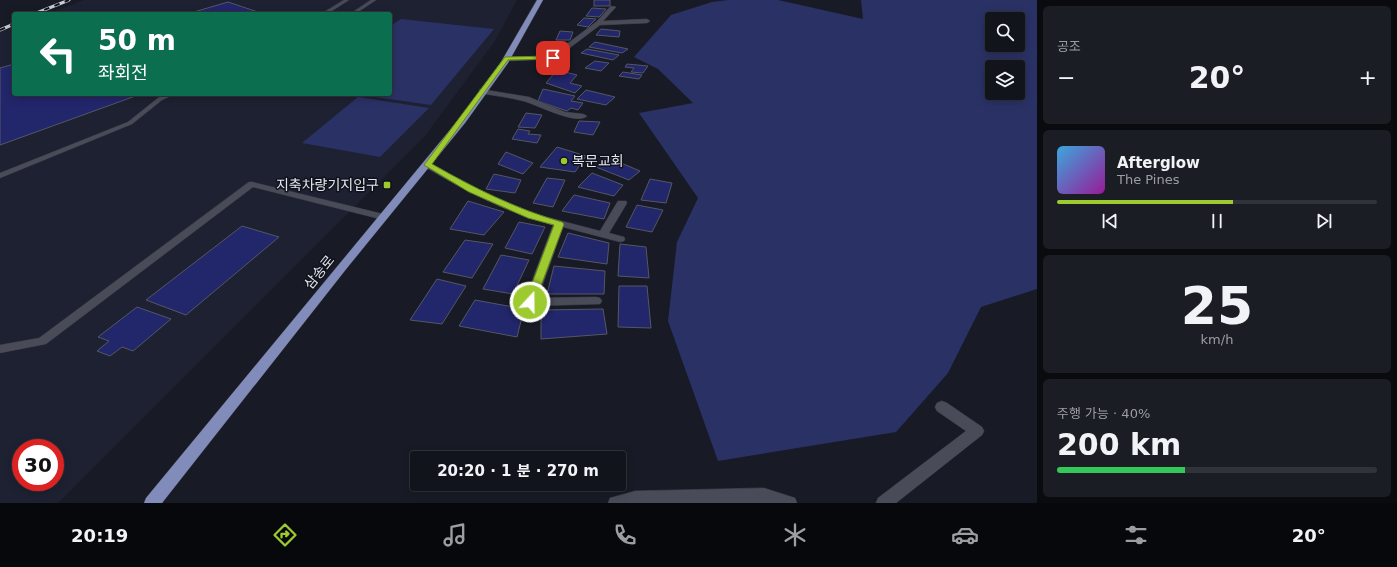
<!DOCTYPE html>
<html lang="ko">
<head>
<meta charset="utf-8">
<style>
	:root { --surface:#12141c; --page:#1b1d25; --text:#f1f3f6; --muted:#9c9ea3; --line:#31333b; --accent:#9dca2f }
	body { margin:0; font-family:"DejaVu Sans","Noto Sans KR",sans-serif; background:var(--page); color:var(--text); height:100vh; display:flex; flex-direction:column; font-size:15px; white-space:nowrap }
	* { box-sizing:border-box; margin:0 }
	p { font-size:13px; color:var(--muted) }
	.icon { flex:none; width:22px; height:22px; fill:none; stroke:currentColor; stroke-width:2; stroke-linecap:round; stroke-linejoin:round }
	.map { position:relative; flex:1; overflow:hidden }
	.drawer { display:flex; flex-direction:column; gap:6px; padding:6px; background:#0a0b0f; width:360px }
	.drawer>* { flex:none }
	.hud { position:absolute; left:12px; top:12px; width:380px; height:84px; border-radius:4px; box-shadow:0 2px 10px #0003,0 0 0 1px var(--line); background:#0b6e4f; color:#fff; overflow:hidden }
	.fabs { position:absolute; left:985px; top:12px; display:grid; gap:8px }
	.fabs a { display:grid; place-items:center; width:40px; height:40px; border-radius:4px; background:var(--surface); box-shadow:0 2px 10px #0003,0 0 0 1px var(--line); font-size:20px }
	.speed { position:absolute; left:12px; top:439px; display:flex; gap:8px; font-size:20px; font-weight:700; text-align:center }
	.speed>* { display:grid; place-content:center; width:52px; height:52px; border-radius:50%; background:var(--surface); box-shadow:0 2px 10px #0003,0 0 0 1px var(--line); line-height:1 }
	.speed .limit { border:6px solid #d22; background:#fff; color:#111 }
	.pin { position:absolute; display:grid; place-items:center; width:34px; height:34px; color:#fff; margin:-17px; border-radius:8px; box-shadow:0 2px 6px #0006 }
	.me { position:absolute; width:44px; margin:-22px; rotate:21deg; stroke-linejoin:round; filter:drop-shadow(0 0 3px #0008) }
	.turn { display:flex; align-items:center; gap:14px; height:84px; padding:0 20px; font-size:18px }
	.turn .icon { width:52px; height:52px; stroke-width:2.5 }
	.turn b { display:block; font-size:28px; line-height:34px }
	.big { font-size:30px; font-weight:700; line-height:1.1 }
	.drawer .widget { flex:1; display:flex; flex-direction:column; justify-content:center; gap:6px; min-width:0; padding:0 14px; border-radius:6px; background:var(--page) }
	.drawer .dial { align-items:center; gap:0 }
	.dial b { font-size:52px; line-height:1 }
	.song { display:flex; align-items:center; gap:12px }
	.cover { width:48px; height:48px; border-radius:6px; background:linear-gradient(135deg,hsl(200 70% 55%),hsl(300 70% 35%)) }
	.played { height:4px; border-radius:2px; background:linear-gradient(90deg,var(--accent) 55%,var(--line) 55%) }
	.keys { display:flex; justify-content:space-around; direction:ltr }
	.heat { display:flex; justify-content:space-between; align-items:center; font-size:22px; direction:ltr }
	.charge { height:6px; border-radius:3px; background:linear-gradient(90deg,#34c759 40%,var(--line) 0) }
	.trip { position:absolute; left:410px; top:451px; width:216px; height:40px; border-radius:4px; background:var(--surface); box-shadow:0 2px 10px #0003,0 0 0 1px var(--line); font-weight:700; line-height:40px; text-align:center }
	.tabs { display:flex; height:64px; justify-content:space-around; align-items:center; background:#07080b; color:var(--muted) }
	.tabs .icon { width:28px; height:28px }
	.tabs .on { color:var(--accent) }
	.tabs b { font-size:18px; color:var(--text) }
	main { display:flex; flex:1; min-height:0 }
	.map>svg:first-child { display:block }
	.built { fill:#1d2131; fill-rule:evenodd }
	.green { fill:#2a3165; fill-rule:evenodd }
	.building { fill:#22266a; stroke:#545763 }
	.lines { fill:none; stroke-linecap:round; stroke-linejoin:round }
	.service-casing { stroke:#36373f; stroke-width:1 }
	.minor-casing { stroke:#36373f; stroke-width:1 }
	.primary-casing { stroke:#36373f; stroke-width:1 }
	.service { fill:#494c58; fill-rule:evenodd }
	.minor { fill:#494c58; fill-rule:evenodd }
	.primary { fill:#828cba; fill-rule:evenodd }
	.rail-casing { stroke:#cbcdd4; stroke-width:3 }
	.rail { stroke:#10121c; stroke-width:2; stroke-dasharray:5.5; stroke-linecap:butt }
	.route { fill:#9dca2f; stroke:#66831f }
	.poi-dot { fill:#9dca2f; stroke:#10121c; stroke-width:1.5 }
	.labels { text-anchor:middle; stroke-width:3; stroke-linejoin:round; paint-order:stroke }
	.poi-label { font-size:14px; fill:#e3e5ec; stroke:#10121c; text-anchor:start }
	.street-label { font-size:14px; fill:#e3e5ec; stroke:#10121c }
</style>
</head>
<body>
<main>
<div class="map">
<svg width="1037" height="503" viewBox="0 0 1037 503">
	<rect width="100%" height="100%" fill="#181b25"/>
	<path class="built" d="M84,0H517L495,41L425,136L58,503H0V32L14,27V94H390V14H47ZM21,448H55V482H21Z"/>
	<g class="green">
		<path d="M728,0H778L863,19L861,0H1037V289L981,307L948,373L896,432L718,461L668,321L677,242L698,198L639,113L693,103L658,69L634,57L671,15L712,2ZM992,19H1018V45H992ZM992,67H1018V93H992Z"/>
		<path d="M401,19L494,29L431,105L354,94H390V26Z"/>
		<path d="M358,97L429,108L380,157L302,143Z"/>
	</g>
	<g class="building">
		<rect x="594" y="0" width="16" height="6"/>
		<path d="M228,2L264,14H187Z"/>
		<path d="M592,8L606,9L599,17L586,16Z"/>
		<path d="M584,18L596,19L588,27L577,25Z"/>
		<path d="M601,29L620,31L619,37L596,35Z"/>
		<path d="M560,31L573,32L570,40H556Z"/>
		<path d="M595,42L628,49L622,53L589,47Z"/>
		<path d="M587,49L619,55L613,60L581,53Z"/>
		<path d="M595,61L609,63L601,71L585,68Z"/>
		<path d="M14,64V94H141L0,145V68Z"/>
		<path d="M627,64L648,66L643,73L631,72L634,68L625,67Z"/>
		<path d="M557,70L577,75L570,83L582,86L575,93L546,83Z"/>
		<path d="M623,72L642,75L639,79L619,76Z"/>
		<path d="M543,89L575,96L571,101L583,103L578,110L571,108L567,111L538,101Z"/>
		<path d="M586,90L615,97L606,105L577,99Z"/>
		<path d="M526,113L542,115L535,128L518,127Z"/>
		<path d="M579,121L600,122L593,135L574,132Z"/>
		<path d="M518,129L530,131L528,134L541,135L537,143L512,139Z"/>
		<path d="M557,147L586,156L575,172L540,167Z"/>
		<path d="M506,152L533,163L523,174L498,164Z"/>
		<path d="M607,157L640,171L629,180L596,167Z"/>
		<path d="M592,173L623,185L614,196L578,187Z"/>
		<path d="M494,174L521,180L515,193L486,189Z"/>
		<path d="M547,178L565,180L553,207L533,203Z"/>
		<path d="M650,179L672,183L666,203L641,200Z"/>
		<path d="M574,195L610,203L604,219L562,211Z"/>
		<path d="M468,201L504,212L484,235L450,229Z"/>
		<path d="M637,205L663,210L652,232L626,227Z"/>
		<path d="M519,222L545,227L532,254L505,248Z"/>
		<path d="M242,226L279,237L186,315L146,300Z"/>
		<path d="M568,233L609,243L607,264L558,257Z"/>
		<path d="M465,240L493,244L472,278L443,272Z"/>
		<path d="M620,244L646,247L649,278L618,276Z"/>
		<path d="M501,255L529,260L513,294L483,289Z"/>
		<path d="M554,266L605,271L604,294H547Z"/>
		<path d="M437,279L466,286L442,324L410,320Z"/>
		<path d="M619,286H647L651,328L618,327Z"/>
		<path d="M475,300L524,309L517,337L459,326Z"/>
		<path d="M137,307L171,319L133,351L122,347L110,356L97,351L109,341L98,337Z"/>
		<path d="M603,309L607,334L541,339V310Z"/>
	</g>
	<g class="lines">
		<defs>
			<g id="service">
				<path d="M344,0H349L327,14H321Z"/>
				<path d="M371,0H376L355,14H350Z"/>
				<path d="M167,94H175L162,100L132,124L0,178V173L128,122L158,98Z"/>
				<path d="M249,182H252L387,215L388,217L384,220L253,187L46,344L0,353V345L39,338Z"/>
			</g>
			<g id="minor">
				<path d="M611,6L616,7L603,21L647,19L650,21L647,23L600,25L555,59L507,61L504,59L507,57L551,56L596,22Z"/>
				<path d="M480,89L529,97L565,112L583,114L587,116C576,126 536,104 523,101C509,97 494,96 480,93Z"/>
				<path d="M428,162L474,188L535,214L600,231L618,201H626L627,203L609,233L624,237L625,239L624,241L620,242L563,227L538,298L596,297L600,298L602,301L600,304L530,306L526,305L524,302L553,225C507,213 466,191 425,167L423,165L425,163Z"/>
				<path d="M942,401L947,403L982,427L984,431L982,435L896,503H876L878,498L966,431L937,411L935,407L937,403Z"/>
				<path d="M764,488L795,498L797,503H608L610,498L635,491Z"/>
			</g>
			<path id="primary" d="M537,0H543L508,63L465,123L347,268L162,503H144L146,498L459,119L501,62Z"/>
		</defs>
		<use href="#service" class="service-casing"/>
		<use href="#minor" class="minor-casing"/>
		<use href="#primary" class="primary-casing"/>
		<use href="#service" class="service"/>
		<use href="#minor" class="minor"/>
		<use href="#primary" class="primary"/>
		<defs>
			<g id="rail">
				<path d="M34,14L69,0"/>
				<path d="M0,30L14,24"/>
			</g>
		</defs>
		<use href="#rail" class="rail-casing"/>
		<use href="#rail" class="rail"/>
	</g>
	<path class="route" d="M553,56H555V59L508,60L432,164C474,188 516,209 562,222L564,224L535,302L530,305L525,302L554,225L528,218L469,192L424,165L505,57Z"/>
	<g class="poi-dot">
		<circle cx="564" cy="161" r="4"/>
		<rect x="383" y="181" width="8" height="8" rx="2"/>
	</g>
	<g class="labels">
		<g class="poi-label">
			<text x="572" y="166">복문교회</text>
			<text x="379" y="190" text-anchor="end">지축차량기지입구</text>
		</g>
		<g class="street-label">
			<text transform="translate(319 272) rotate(-51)" y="5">삼송로</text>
		</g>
	</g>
</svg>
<div class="fabs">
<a><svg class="icon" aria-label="search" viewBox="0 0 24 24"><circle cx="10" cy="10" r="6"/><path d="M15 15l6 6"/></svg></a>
<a><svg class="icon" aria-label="layers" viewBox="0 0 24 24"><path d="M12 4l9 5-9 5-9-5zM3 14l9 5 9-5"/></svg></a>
</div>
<div class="speed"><div class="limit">30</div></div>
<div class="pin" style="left:553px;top:58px;background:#d93025"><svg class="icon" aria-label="arrive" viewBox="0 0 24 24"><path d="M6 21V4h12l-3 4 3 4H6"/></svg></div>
<svg class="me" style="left:530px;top:302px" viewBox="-20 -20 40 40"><circle r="17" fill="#9dca2f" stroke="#fff" stroke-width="3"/><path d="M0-11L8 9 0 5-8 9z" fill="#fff"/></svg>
<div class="trip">20:20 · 1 분 · 270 m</div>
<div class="hud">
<div class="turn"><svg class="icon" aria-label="left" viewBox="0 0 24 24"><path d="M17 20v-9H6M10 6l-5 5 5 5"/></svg><div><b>50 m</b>좌회전</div></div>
</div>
</div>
<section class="drawer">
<div class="widget"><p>공조</p>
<div class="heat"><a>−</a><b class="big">20°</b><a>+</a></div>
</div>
<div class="widget">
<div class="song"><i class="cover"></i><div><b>Afterglow</b><p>The Pines</p></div></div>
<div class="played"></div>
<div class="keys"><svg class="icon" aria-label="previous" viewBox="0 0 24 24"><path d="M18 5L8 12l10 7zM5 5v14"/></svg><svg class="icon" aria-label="pause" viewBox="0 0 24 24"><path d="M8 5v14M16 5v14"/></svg><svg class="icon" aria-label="next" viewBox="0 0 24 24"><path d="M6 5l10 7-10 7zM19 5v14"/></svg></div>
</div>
<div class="widget dial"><b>25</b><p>km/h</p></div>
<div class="widget"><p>주행 가능 · 40%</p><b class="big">200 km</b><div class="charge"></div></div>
</section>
</main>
<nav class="tabs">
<b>20:19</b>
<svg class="icon on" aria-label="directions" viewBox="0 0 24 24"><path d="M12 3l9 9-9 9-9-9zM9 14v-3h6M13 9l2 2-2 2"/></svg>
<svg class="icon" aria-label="music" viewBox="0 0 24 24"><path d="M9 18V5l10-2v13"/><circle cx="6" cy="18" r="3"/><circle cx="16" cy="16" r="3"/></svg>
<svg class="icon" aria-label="phone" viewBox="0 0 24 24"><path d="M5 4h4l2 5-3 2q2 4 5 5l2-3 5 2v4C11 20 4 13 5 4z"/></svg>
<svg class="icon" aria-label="climate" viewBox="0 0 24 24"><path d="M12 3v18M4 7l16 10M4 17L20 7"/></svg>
<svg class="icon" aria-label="car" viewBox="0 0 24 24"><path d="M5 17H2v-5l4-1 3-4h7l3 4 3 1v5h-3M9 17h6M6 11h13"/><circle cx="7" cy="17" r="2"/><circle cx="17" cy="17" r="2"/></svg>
<svg class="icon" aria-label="filters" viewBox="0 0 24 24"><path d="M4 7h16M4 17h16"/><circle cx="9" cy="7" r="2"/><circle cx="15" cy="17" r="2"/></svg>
<b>20°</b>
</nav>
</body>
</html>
